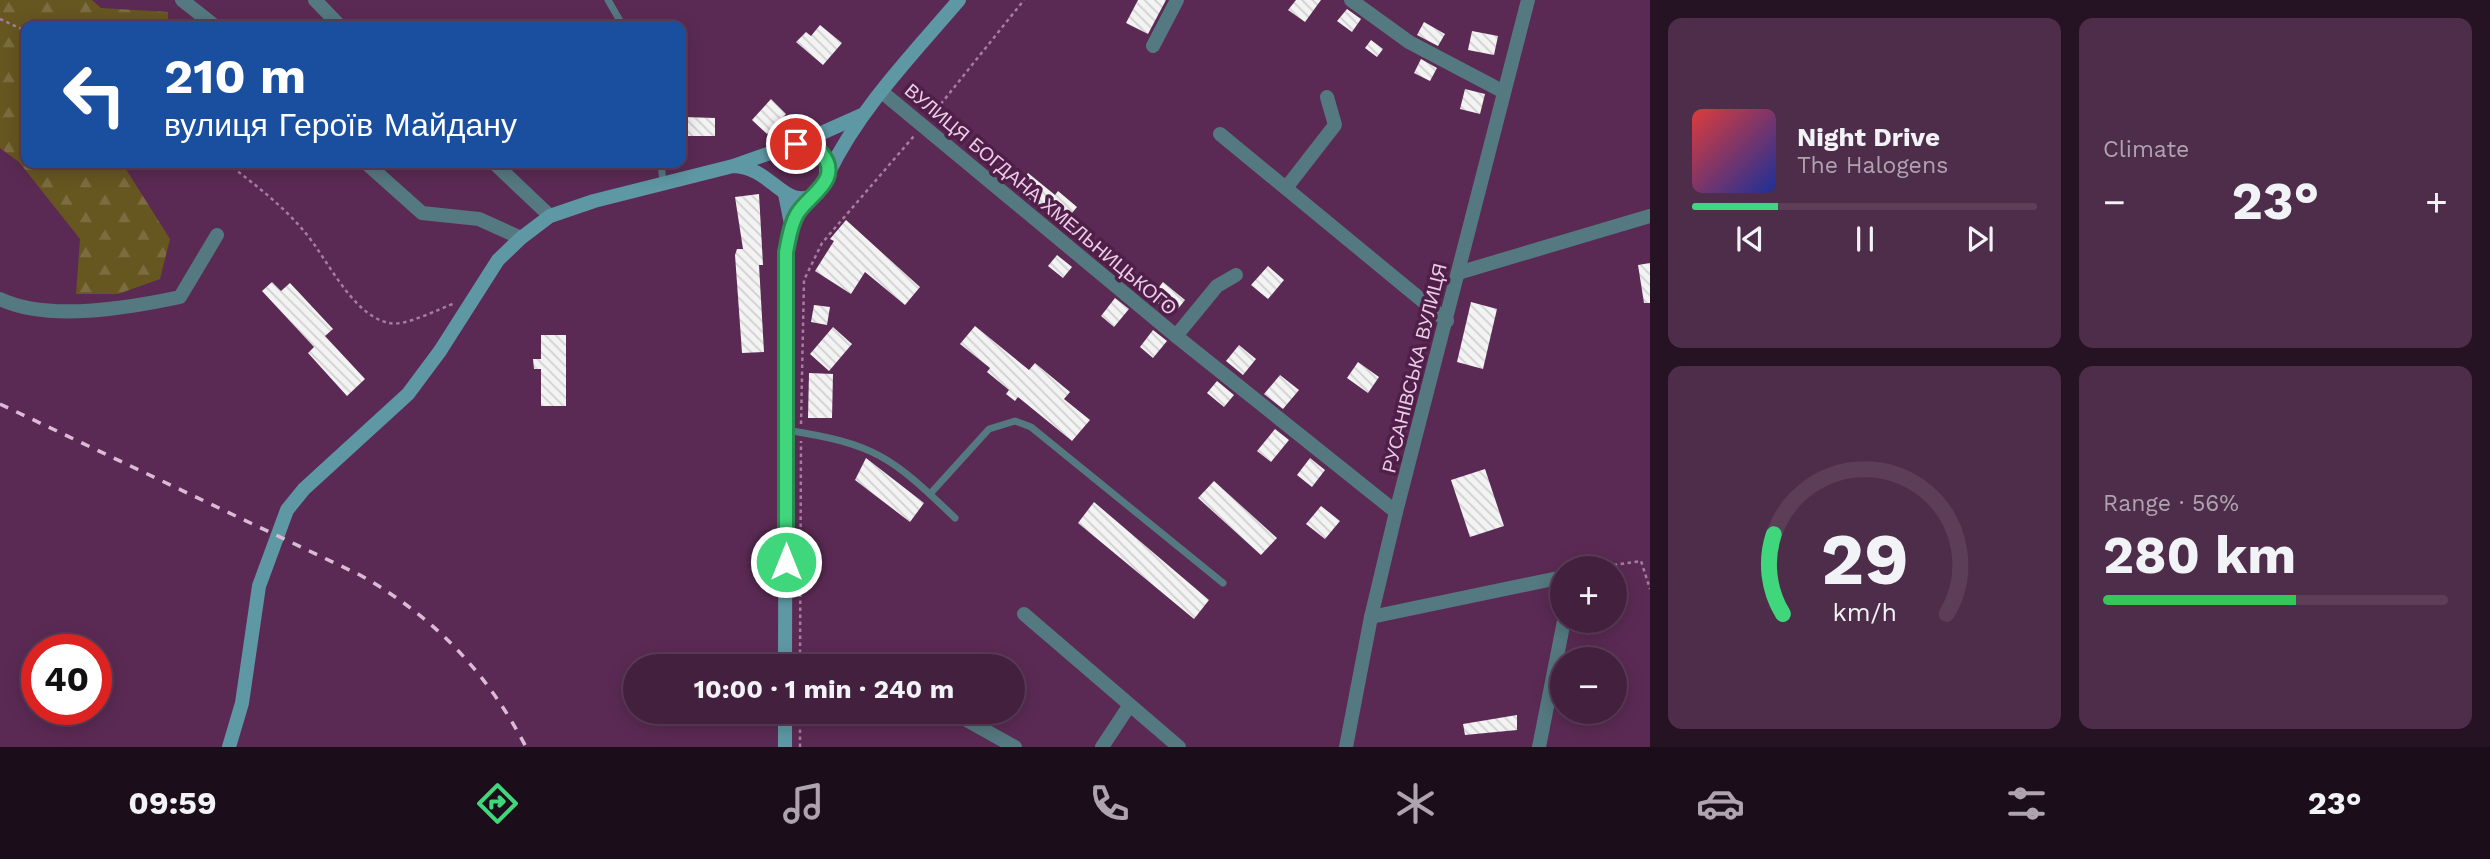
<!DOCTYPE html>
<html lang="en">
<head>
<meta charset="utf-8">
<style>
	:root { --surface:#44203f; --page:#4e2d4a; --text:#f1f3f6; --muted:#afa3b0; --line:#5c3e59; --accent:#40d77c }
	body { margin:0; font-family:"Work Sans",sans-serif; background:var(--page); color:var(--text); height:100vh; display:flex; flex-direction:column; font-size:26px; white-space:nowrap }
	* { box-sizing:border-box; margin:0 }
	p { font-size:23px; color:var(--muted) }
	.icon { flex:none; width:38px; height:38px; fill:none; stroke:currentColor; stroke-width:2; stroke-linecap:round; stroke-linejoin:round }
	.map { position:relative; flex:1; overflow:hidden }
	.sheet { display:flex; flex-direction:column; gap:18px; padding:18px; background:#251223; width:840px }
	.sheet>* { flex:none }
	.hud { position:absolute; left:21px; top:21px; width:665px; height:147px; border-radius:14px; box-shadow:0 4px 18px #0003,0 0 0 2px var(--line); background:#1a4fa0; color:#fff; overflow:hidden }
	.buttons { position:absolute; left:1550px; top:556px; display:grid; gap:14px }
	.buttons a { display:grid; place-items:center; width:77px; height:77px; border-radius:50%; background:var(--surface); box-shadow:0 4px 18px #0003,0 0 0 2px var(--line); font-size:35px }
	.speed { position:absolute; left:21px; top:634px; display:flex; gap:14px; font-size:35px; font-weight:700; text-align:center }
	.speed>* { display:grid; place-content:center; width:91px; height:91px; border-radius:50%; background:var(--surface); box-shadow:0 4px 18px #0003,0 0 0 2px var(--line); line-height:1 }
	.speed .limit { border:10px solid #d22; background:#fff; color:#111 }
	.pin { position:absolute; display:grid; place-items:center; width:60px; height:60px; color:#fff; margin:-30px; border:4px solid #fff; border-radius:50%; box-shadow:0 2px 7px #0007 }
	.me { position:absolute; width:77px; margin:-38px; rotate:0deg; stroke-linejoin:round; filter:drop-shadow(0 0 5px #0008) }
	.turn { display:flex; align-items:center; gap:24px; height:147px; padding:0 28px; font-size:32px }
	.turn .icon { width:91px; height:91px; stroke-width:2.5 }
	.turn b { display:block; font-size:49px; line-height:60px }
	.big { font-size:52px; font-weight:700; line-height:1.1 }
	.sheet .card { flex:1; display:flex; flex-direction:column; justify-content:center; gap:10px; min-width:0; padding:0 24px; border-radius:14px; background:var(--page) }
	.sheet .dial { align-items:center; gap:0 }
	.dial svg { height:182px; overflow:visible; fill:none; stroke:var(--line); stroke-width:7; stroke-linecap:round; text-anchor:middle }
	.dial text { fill:var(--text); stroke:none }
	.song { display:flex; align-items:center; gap:21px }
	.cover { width:84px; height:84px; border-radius:10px; background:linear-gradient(135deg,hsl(0 70% 55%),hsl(230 70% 35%)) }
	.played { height:7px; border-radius:4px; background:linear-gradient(90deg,var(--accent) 25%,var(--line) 25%) }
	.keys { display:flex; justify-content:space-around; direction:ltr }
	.heat { display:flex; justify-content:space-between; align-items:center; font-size:38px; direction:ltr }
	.charge { height:10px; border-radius:5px; background:linear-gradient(90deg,#34c759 56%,var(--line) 0) }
	.sheet .tiles { flex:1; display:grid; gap:18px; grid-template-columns:repeat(2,1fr) }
	.trip { position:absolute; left:623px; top:654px; width:402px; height:70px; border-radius:35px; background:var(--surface); box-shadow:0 4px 18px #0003,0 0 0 2px var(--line); font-weight:700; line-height:70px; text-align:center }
	.tabs { display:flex; height:112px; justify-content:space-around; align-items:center; background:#1b0d19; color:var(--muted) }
	.tabs .icon { width:49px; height:49px }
	.tabs .active { color:var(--accent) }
	.tabs b { font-size:32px; color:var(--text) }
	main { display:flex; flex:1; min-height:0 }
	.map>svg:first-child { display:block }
	.forest { fill:url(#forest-firs) }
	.building { fill:url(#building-back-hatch) }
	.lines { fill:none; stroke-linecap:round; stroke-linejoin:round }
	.path { stroke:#a57d9e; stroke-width:2.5; stroke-dasharray:3.5 3.5; stroke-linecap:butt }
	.lane { stroke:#557980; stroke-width:7 }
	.street { stroke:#557980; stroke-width:14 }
	.secondary { stroke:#5e98a4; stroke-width:14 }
	.rail { stroke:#dbbad5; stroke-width:3.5; stroke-dasharray:9 9; stroke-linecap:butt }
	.route-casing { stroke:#2a8c51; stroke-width:18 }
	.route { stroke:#40d77c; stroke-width:12 }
	.labels { text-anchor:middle; stroke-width:7; stroke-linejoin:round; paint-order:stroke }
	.street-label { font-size:19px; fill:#eccde6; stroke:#4f1f49 }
</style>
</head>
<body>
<main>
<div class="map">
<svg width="1650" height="747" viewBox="0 0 1650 747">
	<defs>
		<pattern id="forest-firs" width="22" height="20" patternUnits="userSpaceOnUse" patternTransform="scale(1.75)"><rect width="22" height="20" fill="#665620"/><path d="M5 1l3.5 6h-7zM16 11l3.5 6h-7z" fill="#7c6d40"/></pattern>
		<pattern id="building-back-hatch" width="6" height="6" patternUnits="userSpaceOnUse" patternTransform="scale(1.75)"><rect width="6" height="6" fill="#f3f3f3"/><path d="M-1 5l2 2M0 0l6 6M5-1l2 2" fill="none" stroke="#d1cfd0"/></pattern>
	</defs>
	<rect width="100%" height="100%" fill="#5b2a54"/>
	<path class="forest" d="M0,0H92L101,8L168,12V26H26V163H122L170,239L160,279L118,294H76L80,239L19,162L0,148Z"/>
	<g class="building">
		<path d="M1138,0H1166L1148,34L1126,23Z"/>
		<path d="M1296,0H1321L1305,22L1288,10Z"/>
		<path d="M1347,9L1361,19L1352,32L1337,21Z"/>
		<path d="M1424,22L1445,34L1438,46L1417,35Z"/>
		<path d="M820,25L842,43L823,65L796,42L806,32L811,36Z"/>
		<path d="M1472,31L1498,36L1494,55L1468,50Z"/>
		<path d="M1371,40L1383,49L1377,57L1365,48Z"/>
		<path d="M1421,59L1437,68L1430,81L1414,73Z"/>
		<path d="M1465,89L1485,94L1480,114L1460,109Z"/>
		<path d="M771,99L786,114L767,134L752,120Z"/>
		<path d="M684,117L715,118V136H684Z"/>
		<path d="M1028,173L1055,195L1058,191L1077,207L1062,225L1016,188Z"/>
		<path d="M759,194L763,265H759L764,352L742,353L735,255L737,249H743L735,197Z"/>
		<path d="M846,220L920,287L905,305L865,272L851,294L815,271L834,241L830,239Z"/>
		<path d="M1057,255L1072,267L1063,278L1048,266Z"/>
		<path d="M1650,263V303H1644L1638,265Z"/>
		<path d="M1268,266L1284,280L1268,299L1251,285Z"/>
		<path d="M272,282L281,291L290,283L333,329L325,336L365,379L347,396L308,353L314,347L262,291Z"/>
		<path d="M1163,282L1185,300L1173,315L1151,298Z"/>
		<path d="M1115,298L1129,309L1114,327L1101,316Z"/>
		<path d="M1471,302L1497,309L1483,369L1457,362Z"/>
		<path d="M814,305L830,307L827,325L811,322Z"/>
		<path d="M975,326L1029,370L1035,363L1070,392L1064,399L1090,420L1072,441L1018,397L1015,401L1006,394L1009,390L987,372L990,368L960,344Z"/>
		<path d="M833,327L852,344L829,371L810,354Z"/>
		<path d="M1153,330L1167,341L1153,358L1140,347Z"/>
		<path d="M541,335H566V406H541V369H534L533,359H541Z"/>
		<path d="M1239,345L1256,359L1243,375L1226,361Z"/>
		<path d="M1358,362L1379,377L1368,393L1347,378Z"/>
		<path d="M809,373L833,374L832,418H808Z"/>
		<path d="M1280,375L1299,390L1283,409L1264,394Z"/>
		<path d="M1217,381L1234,395L1224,407L1207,393Z"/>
		<path d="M1275,429L1289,440L1271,462L1257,451Z"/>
		<path d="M866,458L924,503L910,522L855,480Z"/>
		<path d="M1310,458L1325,470L1312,487L1297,475Z"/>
		<path d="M1485,469L1504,526L1470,537L1451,480Z"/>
		<path d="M1214,481L1277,538L1261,555L1198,498Z"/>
		<path d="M1094,502L1209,600L1194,619L1078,523Z"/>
		<path d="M1321,506L1340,521L1325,539L1306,524Z"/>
		<path d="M1517,715V730L1465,735L1463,724Z"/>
	</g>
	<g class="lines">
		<g class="path">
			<path d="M0,19L26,31"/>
			<path d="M932,115L1024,0"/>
			<path d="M227,163C254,184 281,204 303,230C327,257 351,315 389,323C404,327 439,309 455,303"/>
			<path d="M801,424L804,280L822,243L914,136"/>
			<path d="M1586,569L1641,561L1650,589"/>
			<path d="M800,667L801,441"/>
			<path d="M800,747V712"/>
		</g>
		<g class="lane">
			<path d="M608,0L623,26"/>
			<path d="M661,163L663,183"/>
			<path d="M786,430C875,444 891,456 955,518"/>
			<path d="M930,494L989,429L1015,421L1031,427L1223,583"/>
		</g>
		<g class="street">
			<path d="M182,0L215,26"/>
			<path d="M315,0L340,26"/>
			<path d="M1351,0L1409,42L1504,92"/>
			<path d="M1153,46L1177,0"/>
			<path d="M882,92L1176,336L1396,512"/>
			<path d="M1220,134L1447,321"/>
			<path d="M366,163L422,213L479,219L521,238"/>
			<path d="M494,163L550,216"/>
			<path d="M1286,188L1335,125L1327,97"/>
			<path d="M1458,273L1650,216"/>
			<path d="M0,299C48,322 129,308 180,297L217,235"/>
			<path d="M1176,336L1217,286L1236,275"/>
			<path d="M1024,614L1179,747"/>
			<path d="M1371,617L1563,577"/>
			<path d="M937,667L938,659"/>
			<path d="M952,712L1015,747"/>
			<path d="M1102,747L1129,706"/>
			<path d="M1346,747L1371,617L1396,512L1528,0"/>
			<path d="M1539,747L1564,621"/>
		</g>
		<g class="secondary">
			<path d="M797,144L862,115"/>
			<path d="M828,174C860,108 912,55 959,0"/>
			<path d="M785,194L791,224L786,252L785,667"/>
			<path d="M229,747L242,703L259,586L287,510L304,489L408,394L440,351L498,260L521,238L550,216L594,201L733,166L796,144L817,149L826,160V181L818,193C784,214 774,167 733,166"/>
			<path d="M785,747V712"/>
		</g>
		<path class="rail" d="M0,404L360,575C433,616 487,672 526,747"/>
	</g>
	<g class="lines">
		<defs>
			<path id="route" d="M786,562V252C789,238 790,226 797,214C808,195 843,180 822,154C815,146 806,144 796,144"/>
		</defs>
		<use href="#route" class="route-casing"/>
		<use href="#route" class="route"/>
	</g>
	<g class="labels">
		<g class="street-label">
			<text transform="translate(1041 199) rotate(40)" y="7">ВУЛИЦЯ БОГДАНА ХМЕЛЬНИЦЬКОГО</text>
			<text transform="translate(1414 368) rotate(-76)" y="7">РУСАНІВСЬКА ВУЛИЦЯ</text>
		</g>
	</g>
</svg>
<div class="buttons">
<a>+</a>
<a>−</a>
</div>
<div class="speed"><div class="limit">40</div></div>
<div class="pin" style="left:796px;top:144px;background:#d93025"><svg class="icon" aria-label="arrive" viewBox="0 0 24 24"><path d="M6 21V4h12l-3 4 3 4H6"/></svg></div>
<svg class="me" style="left:786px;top:562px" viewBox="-20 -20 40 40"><circle r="17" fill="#40d77c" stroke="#fff" stroke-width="3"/><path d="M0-11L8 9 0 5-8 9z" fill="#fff"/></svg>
<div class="trip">10:00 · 1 min · 240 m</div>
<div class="hud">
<div class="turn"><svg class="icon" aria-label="left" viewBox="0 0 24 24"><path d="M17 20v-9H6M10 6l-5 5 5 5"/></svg><div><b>210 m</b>вулиця Героїв Майдану</div></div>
</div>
</div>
<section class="sheet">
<div class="tiles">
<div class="card">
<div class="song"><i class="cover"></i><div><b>Night Drive</b><p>The Halogens</p></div></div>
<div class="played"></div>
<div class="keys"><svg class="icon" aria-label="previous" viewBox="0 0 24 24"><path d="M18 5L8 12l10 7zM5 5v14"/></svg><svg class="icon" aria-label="pause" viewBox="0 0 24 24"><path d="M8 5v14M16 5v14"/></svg><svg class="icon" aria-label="next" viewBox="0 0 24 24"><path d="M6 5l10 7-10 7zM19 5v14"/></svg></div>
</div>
<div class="card"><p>Climate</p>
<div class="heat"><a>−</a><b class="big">23°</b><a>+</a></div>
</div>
<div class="card dial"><svg viewBox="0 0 100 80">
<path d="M14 69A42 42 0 1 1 86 69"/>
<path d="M14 69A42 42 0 0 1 10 34" stroke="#40d77c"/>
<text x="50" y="56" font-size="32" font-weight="700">29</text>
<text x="50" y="72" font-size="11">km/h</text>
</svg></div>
<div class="card"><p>Range · 56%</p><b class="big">280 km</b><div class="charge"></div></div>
</div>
</section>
</main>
<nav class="tabs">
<b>09:59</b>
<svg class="icon active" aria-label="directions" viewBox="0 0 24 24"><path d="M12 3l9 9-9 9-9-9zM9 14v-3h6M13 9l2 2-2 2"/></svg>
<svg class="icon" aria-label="music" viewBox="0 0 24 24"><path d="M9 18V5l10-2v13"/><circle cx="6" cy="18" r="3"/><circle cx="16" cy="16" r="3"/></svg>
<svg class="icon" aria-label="phone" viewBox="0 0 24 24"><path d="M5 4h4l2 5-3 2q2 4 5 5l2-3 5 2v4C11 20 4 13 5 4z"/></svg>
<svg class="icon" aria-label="climate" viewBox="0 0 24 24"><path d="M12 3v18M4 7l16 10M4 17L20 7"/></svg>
<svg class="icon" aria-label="car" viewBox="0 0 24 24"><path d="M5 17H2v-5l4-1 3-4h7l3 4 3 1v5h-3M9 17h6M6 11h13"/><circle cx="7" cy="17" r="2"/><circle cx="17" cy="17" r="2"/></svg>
<svg class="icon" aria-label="filters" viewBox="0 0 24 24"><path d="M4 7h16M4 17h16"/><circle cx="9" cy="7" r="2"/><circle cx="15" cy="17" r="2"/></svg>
<b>23°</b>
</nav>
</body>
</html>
